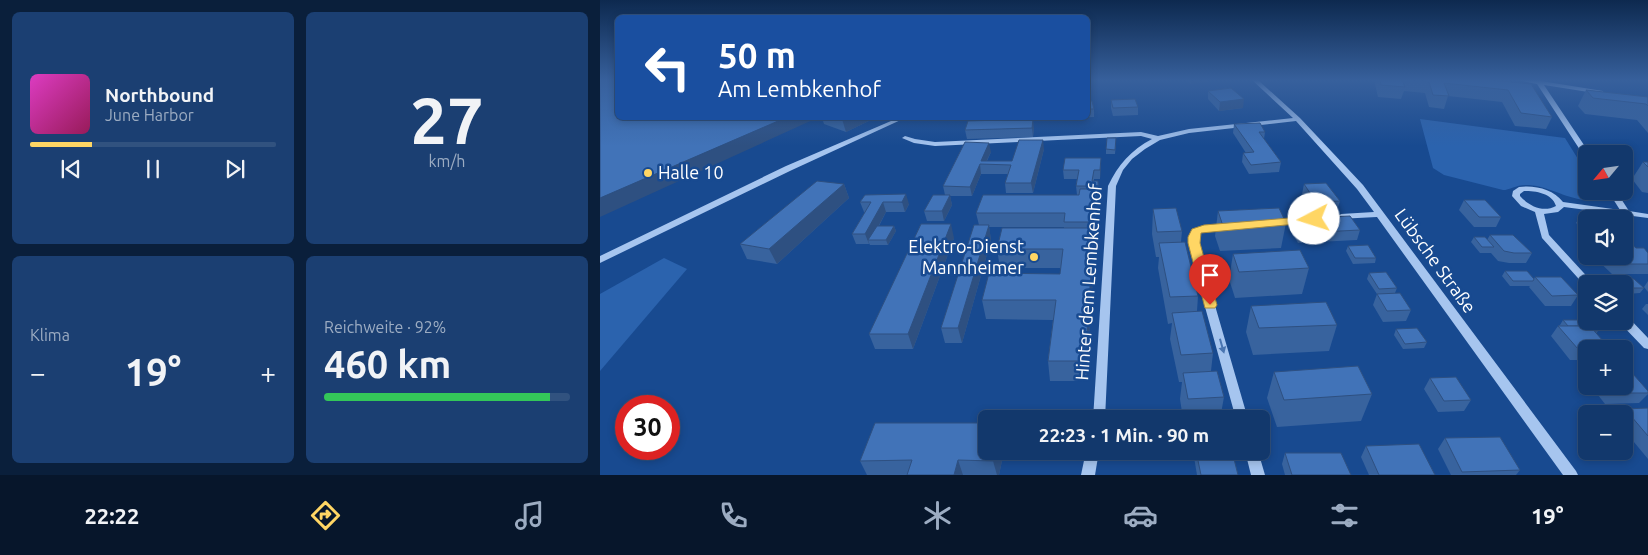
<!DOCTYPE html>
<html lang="de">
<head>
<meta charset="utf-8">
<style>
	:root { --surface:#12386c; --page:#1b3f72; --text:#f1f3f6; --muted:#9cacc2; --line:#31527f; --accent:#ffd664 }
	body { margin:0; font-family:Ubuntu,sans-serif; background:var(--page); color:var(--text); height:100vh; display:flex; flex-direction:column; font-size:19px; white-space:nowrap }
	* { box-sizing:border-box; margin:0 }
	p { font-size:16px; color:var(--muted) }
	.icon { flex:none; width:28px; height:28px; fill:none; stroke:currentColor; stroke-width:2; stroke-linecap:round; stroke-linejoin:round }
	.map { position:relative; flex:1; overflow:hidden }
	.sheet { display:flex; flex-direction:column; gap:12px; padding:12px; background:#0a1f3b; width:600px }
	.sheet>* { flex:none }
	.top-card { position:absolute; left:15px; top:15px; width:475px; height:105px; border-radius:8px; box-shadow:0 2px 8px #0003,0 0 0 1px var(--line); background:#1a4fa0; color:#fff; overflow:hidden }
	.needle { width:32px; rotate:241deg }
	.controls { position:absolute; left:978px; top:145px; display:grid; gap:10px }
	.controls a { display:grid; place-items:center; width:55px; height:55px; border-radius:8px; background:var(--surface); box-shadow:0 2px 8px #0003,0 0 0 1px var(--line); font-size:25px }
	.speed { position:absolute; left:15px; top:395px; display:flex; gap:10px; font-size:25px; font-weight:700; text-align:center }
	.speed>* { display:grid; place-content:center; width:65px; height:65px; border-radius:50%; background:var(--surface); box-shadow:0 2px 8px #0003,0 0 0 1px var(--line); line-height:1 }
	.speed .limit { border:8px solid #d22; background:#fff; color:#111 }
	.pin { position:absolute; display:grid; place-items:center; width:42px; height:42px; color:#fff; margin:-51px -21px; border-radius:50% 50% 50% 0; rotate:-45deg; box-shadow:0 0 5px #0007 }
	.pin .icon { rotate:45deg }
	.me { position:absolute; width:55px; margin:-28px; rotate:265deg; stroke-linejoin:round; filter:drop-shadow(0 0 4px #0008) }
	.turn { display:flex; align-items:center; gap:18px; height:105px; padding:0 20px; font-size:22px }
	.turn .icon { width:65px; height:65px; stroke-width:2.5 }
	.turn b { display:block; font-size:35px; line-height:42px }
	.big { font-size:38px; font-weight:700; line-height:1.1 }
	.sheet .tile { flex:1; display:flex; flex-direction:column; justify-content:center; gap:8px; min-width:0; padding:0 18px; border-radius:8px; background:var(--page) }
	.sheet .dial { align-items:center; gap:0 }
	.dial b { font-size:65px; line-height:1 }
	.song { display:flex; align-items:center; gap:15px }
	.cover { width:60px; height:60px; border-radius:8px; background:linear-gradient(135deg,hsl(310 70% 55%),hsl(330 70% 35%)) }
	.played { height:5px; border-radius:2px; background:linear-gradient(90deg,var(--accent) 25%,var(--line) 25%) }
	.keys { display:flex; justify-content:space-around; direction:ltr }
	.heat { display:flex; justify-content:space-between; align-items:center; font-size:28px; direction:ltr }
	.charge { height:8px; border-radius:4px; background:linear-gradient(90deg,#34c759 92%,var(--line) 0) }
	.sheet .tiles { flex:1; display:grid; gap:12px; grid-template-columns:repeat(2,1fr) }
	.trip { position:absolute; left:378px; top:410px; width:292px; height:50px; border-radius:8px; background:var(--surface); box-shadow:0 2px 8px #0003,0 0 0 1px var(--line); font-weight:700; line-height:50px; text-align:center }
	.tabs { display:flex; height:80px; justify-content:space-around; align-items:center; background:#07162b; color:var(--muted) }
	.tabs .icon { width:35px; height:35px }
	.tabs .selected { color:var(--accent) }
	.tabs b { font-size:22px; color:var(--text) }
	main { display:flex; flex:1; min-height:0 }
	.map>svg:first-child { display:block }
	.green { fill:#2b63ae }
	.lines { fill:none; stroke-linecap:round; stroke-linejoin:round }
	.minor { fill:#a6c5ef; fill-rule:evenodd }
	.wall { fill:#38639e }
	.shaded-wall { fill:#2e5081 }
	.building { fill:#4173b8; stroke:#2e5081 }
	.oneway { fill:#4a75b1 }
	.route { fill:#ffd664; stroke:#a68b41 }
	.poi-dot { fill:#ffd664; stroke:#184a90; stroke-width:2 }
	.labels { text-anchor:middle; stroke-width:5; stroke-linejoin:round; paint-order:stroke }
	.poi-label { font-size:18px; fill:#fff; stroke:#184a90; text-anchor:start }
	.street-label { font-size:18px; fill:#fff; stroke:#184a90 }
</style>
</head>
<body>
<main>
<section class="sheet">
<div class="tiles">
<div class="tile">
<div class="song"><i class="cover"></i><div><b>Northbound</b><p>June Harbor</p></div></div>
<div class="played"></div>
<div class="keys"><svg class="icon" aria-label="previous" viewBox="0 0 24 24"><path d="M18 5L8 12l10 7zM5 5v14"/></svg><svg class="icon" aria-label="pause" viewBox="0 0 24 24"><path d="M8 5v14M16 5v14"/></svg><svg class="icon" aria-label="next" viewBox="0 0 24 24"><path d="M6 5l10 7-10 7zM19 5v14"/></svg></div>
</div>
<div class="tile dial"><b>27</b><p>km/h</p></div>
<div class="tile"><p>Klima</p>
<div class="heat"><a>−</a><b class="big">19°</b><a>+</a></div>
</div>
<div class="tile"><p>Reichweite · 92%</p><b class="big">460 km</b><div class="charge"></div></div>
</div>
</section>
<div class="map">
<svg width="1048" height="475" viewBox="0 0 1048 475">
	<rect width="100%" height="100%" fill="#184a90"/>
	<g class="green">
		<path d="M820,119L965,138L986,172V191H999L1002,198C975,206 955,187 929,185C917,184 910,190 903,190L844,175L833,168Z"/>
		<path d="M64,258L87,269L0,371V294Z"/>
	</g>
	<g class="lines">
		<g class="minor">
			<path d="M652,80H658L700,118L763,185L976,471L978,475H963L777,217L738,219L737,217L741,214L774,212L757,189L696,121L589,133L560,140L545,149L532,159L523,170L516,186L505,419H493L508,186C518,165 531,150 552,139L541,136L335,146L314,143L302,138L305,136L315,139L335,142L541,132L558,136L589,129L693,118Z"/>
			<path d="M917,80H940L941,81L1003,91V93L1001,94L944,85L990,154H986V156H984L937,84Z"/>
			<path d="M298,118H305L192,170L0,263V256L186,166Z"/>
			<path d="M919,187C935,185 953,189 963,202L1020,210L1008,191H1016L1029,211L1048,214V218L964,207L958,212L944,214L949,235L994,284H986V287L942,238L935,212L921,206L912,196L913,191ZM924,191C936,191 952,193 956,206C943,213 929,206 920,196V194Z"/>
			<path d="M703,217L707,220L706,222L673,226L669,223L673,220Z"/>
			<path d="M628,223L631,224L632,226L631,228L599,233L597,237L607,278L648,419H636L597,278L589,237L593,229Z"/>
			<path d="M1024,316L1028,317L1048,338V349L1044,348L1020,323V321H1024Z"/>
			<path d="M486,451H499L495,475H481Z"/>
			<path d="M645,451H658L665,475H651Z"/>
		</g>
	</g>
	<g class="wall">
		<path d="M586,80H611V81L591,84Z"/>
		<path d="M774,80H891L952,117L946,129L915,126L902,102L848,96L844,109L829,107L825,93L804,91L801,99L778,97Z"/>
		<path d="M986,90L1048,97V133L1037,120L985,114L978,106Z"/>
		<path d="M608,91L643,108L619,111L608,99Z"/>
		<path d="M511,100L538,107V115L513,116L511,108Z"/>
		<path d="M488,101L494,109V117L469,118H488Z"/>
		<path d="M222,118H275L246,132L224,124Z"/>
		<path d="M634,124L665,132L664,139L681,162L679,172L649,174L642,162L643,153H646L633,133Z"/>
		<path d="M434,128L433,137L367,139L365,130Z"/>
		<path d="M516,143L515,154H506V149Z"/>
		<path d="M444,149L433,193H406L405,183L408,174H381L372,196H350L352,205L344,221H327L324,211L345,195L343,186L391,152L387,161H412Z"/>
		<path d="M501,158L500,179H494V181H498L499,190L498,196H497L496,237H495V247L486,381H450L448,361L453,320L386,319L382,300L460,274V268H400L397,249L464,228V227H389L391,240L362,343H345L341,328L379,225L376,213L477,195L476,186L477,179H464L463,170Z"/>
		<path d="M1043,162H1048V193L1042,192L1032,179Z"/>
		<path d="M244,184L249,198L177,264L147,259L140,244Z"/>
		<path d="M704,184L740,201L737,210L714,212L702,194Z"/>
		<path d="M265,195L309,204L305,212H286L279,226H294L296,231L288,245H270L269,243V244H256L252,234L265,212H264L260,202Z"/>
		<path d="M864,200L901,217L896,227H874L859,210Z"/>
		<path d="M553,209L582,231L581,242L598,296L597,311L613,353L611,371L624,397L620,419H583L580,399L582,382H579L570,339L572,323L568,324L558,268L559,257H556L552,234Z"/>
		<path d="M618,211L686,223L681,248L620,251L615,236Z"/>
		<path d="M982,213L1012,219H986V240L982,236L985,231L976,223Z"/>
		<path d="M692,219L760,230L757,240L698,243L690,229Z"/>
		<path d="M890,235L932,253L926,263H909L898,261L891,253H880L871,242L874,237L887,240Z"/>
		<path d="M354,238L313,349H275L269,334Z"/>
		<path d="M982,241H986V253L979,246Z"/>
		<path d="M748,246L776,258L775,263L753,264L746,251Z"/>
		<path d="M1036,248L1048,253V274H1012L993,256H1024Z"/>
		<path d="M633,254L709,268L702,294L635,298L629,279Z"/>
		<path d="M905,271L934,279L935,277L978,295L971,306H945L929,287L930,286H910L902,276Z"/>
		<path d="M769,273L797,288L795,293L811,310L806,321L783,322L773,305L777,294L767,279Z"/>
		<path d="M1020,279L1044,288L1040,293L1026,294L1024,291V284H1016Z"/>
		<path d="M1048,281V292L1044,287Z"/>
		<path d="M1046,304H1048V315L1042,309Z"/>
		<path d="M651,306L737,325L729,351L653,355L646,332Z"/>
		<path d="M963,320L998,331L986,349V360H970L951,336L958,326L960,325Z"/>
		<path d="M796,329L827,342L824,348L803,349L794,335Z"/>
		<path d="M674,372L772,394L761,421L677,427L667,398Z"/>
		<path d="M830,378L871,400L864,411L838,412L824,389Z"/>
		<path d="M991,386H1024L1048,393V394L1039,403L1005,404Z"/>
		<path d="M1048,408V459L1024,430V414H1021L1025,409Z"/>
		<path d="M845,438L920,470L916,475H851L838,449Z"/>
		<path d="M766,446L835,475H769L761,457Z"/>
		<path d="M386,451H404L399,475H267L260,461Z"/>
		<path d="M595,451H632L638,475H597L594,457Z"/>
		<path d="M685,453L751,475H685L682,464Z"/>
	</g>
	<g class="shaded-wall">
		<path d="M591,80H611V81L591,84Z"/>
		<path d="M644,99L643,108L619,111L620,102Z"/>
		<path d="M185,118H217L0,217V198Z"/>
		<path d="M245,118H275L246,132L242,119Z"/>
		<path d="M433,119L434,128L433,137L432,128Z"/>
		<path d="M443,140L444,149L433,193L431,183Z"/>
		<path d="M389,143L391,152L385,164L381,161Z"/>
		<path d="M501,158V167L500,179V170Z"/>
		<path d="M380,164L381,174L372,196L370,187Z"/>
		<path d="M244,184L249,198L177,264L169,249Z"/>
		<path d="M497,189L498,203L496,237L495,222Z"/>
		<path d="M306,194L309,204L305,212L302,202Z"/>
		<path d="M350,195L352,205L344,221L342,211Z"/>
		<path d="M283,202L286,212L271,240H268L269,243V244L265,234Z"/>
		<path d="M351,224L354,238L313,349L308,334Z"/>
		<path d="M389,225L391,240L362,343L358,328Z"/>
		<path d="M294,226L296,231L288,245L286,240Z"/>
		<path d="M494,228L495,247L486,381L485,361Z"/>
		<path d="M395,451H404L399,475H397L393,461Z"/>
		<path d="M358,460L363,475H354Z"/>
	</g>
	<g class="building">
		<path d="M0,80H18V118H185L0,198Z"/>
		<path d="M780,80H802L805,87L781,85Z"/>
		<path d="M813,80H891L931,84L952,117L921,113L908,90L844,83L849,96L833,95L829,82Z"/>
		<path d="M631,88L644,99L620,102L608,91Z"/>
		<path d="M986,90L1048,97V106L1046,104L993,98Z"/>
		<path d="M535,99L538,107L513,108L511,100Z"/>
		<path d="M488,101H492L494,109H488Z"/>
		<path d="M433,119L432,128L365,130L368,121Z"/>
		<path d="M660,123L665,132H659L681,162L651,165L643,153L654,152L634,124Z"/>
		<path d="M507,138H516L515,150L506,149Z"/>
		<path d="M419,140H443L431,183H405L411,165L380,164L370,187L343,186L365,142L389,143L381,161H412Z"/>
		<path d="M465,158H501L500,170H494L492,181H498V186H476L479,170H463Z"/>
		<path d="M1043,162H1048V167Z"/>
		<path d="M217,181L244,184L169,249L140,244Z"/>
		<path d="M726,183L740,201L716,202L704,184Z"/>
		<path d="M480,189H497L495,222H464L465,213H376L383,195H479Z"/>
		<path d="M306,194L302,202H283L265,234H252L271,202H260L265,195Z"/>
		<path d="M333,195H350L342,211H324Z"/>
		<path d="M864,200H885L901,217H879Z"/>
		<path d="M576,208L582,231L557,232L553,209Z"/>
		<path d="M679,208L686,223L623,226L618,211Z"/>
		<path d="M982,213H1006L1012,219H988Z"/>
		<path d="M750,216L760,230L700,233L692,219Z"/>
		<path d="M321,224H351L308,334H269Z"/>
		<path d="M374,225H389L358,328H341Z"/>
		<path d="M277,226H294L286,240H268Z"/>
		<path d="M402,228H494L485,361H448L456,300H382L389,273L460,274L463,249H397Z"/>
		<path d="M890,235H913L932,253H914L904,251Z"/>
		<path d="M874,237H885L894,247H882Z"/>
		<path d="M982,241H986V245Z"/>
		<path d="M1024,241H1028L1036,248H1044L1048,253V264H1019L1011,256H1024Z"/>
		<path d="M585,242L598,296L570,297L559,243Z"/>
		<path d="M768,245L776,258H755L748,246Z"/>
		<path d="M700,250L709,268L639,272L633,254Z"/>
		<path d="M905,271H927L934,279L933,281H913Z"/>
		<path d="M786,272L797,288L779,289L769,273Z"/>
		<path d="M935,277H961L978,295L952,296Z"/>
		<path d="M1020,279H1034L1044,288H1030Z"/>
		<path d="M800,293L811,310L787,311L777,294Z"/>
		<path d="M726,302L737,325L659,328L651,306Z"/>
		<path d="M602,311L613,353L581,355L572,313Z"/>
		<path d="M963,320H986V321H990L998,331H994L990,326H968Z"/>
		<path d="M958,326H990L1010,349H978Z"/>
		<path d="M817,328L827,342L805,344L796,329Z"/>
		<path d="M758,366L772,394L684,400L674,372Z"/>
		<path d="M617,371L624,397L588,399L583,373Z"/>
		<path d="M1024,374H1033L1048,391V393H1014L1008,386H1024Z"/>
		<path d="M856,377L871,400L844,401L830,378Z"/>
		<path d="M1048,408V436L1025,409Z"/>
		<path d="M275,423H386V451H395L393,461L358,460L354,475H307L312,460L260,461Z"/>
		<path d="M900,437L920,470L862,472L845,438Z"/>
		<path d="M819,444L835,475H779L766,446Z"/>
		<path d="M596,451H632L638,475H601Z"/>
		<path d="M685,453H741L751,475H692Z"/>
	</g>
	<defs><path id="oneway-solid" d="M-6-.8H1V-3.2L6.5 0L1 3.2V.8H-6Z" transform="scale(1.25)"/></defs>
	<use class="oneway" href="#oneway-solid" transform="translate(622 346) rotate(74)"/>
	<linearGradient id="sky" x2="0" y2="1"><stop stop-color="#0d294f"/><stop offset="0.55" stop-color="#37609c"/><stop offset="1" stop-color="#37609c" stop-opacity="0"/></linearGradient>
	<rect width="1048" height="146" fill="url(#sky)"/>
	<path class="route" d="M714,216L718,217V222L601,233L600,243L617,305L615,308H605L588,243V237L592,229L604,225Z"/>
	<g class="poi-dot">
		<circle cx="48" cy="173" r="5"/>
		<circle cx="434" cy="257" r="5"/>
	</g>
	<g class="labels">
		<g class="poi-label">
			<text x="58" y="179">Halle 10</text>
			<text x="424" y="253" text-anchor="end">Elektro-Dienst<tspan x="424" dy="21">Mannheimer</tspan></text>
		</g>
		<g class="street-label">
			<text transform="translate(835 261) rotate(54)" y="6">Lübsche Straße</text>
			<text transform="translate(489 282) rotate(-86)" y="6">Hinter dem Lembkenhof</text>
		</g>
	</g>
</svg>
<div class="controls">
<a><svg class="needle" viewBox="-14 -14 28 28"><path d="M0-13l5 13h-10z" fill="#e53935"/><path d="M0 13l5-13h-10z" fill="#9cacc2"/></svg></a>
<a><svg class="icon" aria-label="sound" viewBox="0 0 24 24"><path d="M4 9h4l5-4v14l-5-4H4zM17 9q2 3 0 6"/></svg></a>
<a><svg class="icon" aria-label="layers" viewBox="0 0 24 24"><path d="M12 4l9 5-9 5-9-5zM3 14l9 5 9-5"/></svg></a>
<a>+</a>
<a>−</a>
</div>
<div class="speed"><div class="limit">30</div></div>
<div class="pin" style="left:610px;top:305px;background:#d93025"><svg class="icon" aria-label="arrive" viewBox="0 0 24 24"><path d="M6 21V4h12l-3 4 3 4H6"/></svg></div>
<svg class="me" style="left:714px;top:219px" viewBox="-20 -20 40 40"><circle r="19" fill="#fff"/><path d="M0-13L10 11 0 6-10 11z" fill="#ffd664"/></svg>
<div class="trip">22:23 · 1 Min. · 90 m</div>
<div class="top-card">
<div class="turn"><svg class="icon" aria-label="left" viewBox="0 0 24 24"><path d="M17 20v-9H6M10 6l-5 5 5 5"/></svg><div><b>50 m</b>Am Lembkenhof</div></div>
</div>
</div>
</main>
<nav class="tabs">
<b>22:22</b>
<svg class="icon selected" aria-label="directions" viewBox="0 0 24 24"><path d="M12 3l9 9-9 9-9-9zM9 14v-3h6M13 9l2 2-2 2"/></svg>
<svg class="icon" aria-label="music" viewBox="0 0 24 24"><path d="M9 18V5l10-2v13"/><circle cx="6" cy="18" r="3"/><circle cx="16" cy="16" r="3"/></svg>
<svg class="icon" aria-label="phone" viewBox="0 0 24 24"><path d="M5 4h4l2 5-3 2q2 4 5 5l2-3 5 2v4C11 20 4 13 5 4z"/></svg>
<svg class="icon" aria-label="climate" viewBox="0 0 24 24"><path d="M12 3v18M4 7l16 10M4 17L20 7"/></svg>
<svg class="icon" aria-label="car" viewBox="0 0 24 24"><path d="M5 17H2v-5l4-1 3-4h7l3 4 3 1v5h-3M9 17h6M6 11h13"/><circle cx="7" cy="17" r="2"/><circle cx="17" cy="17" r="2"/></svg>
<svg class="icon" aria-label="filters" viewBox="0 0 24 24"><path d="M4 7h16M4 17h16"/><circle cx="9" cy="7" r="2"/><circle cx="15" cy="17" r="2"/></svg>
<b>19°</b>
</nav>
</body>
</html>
